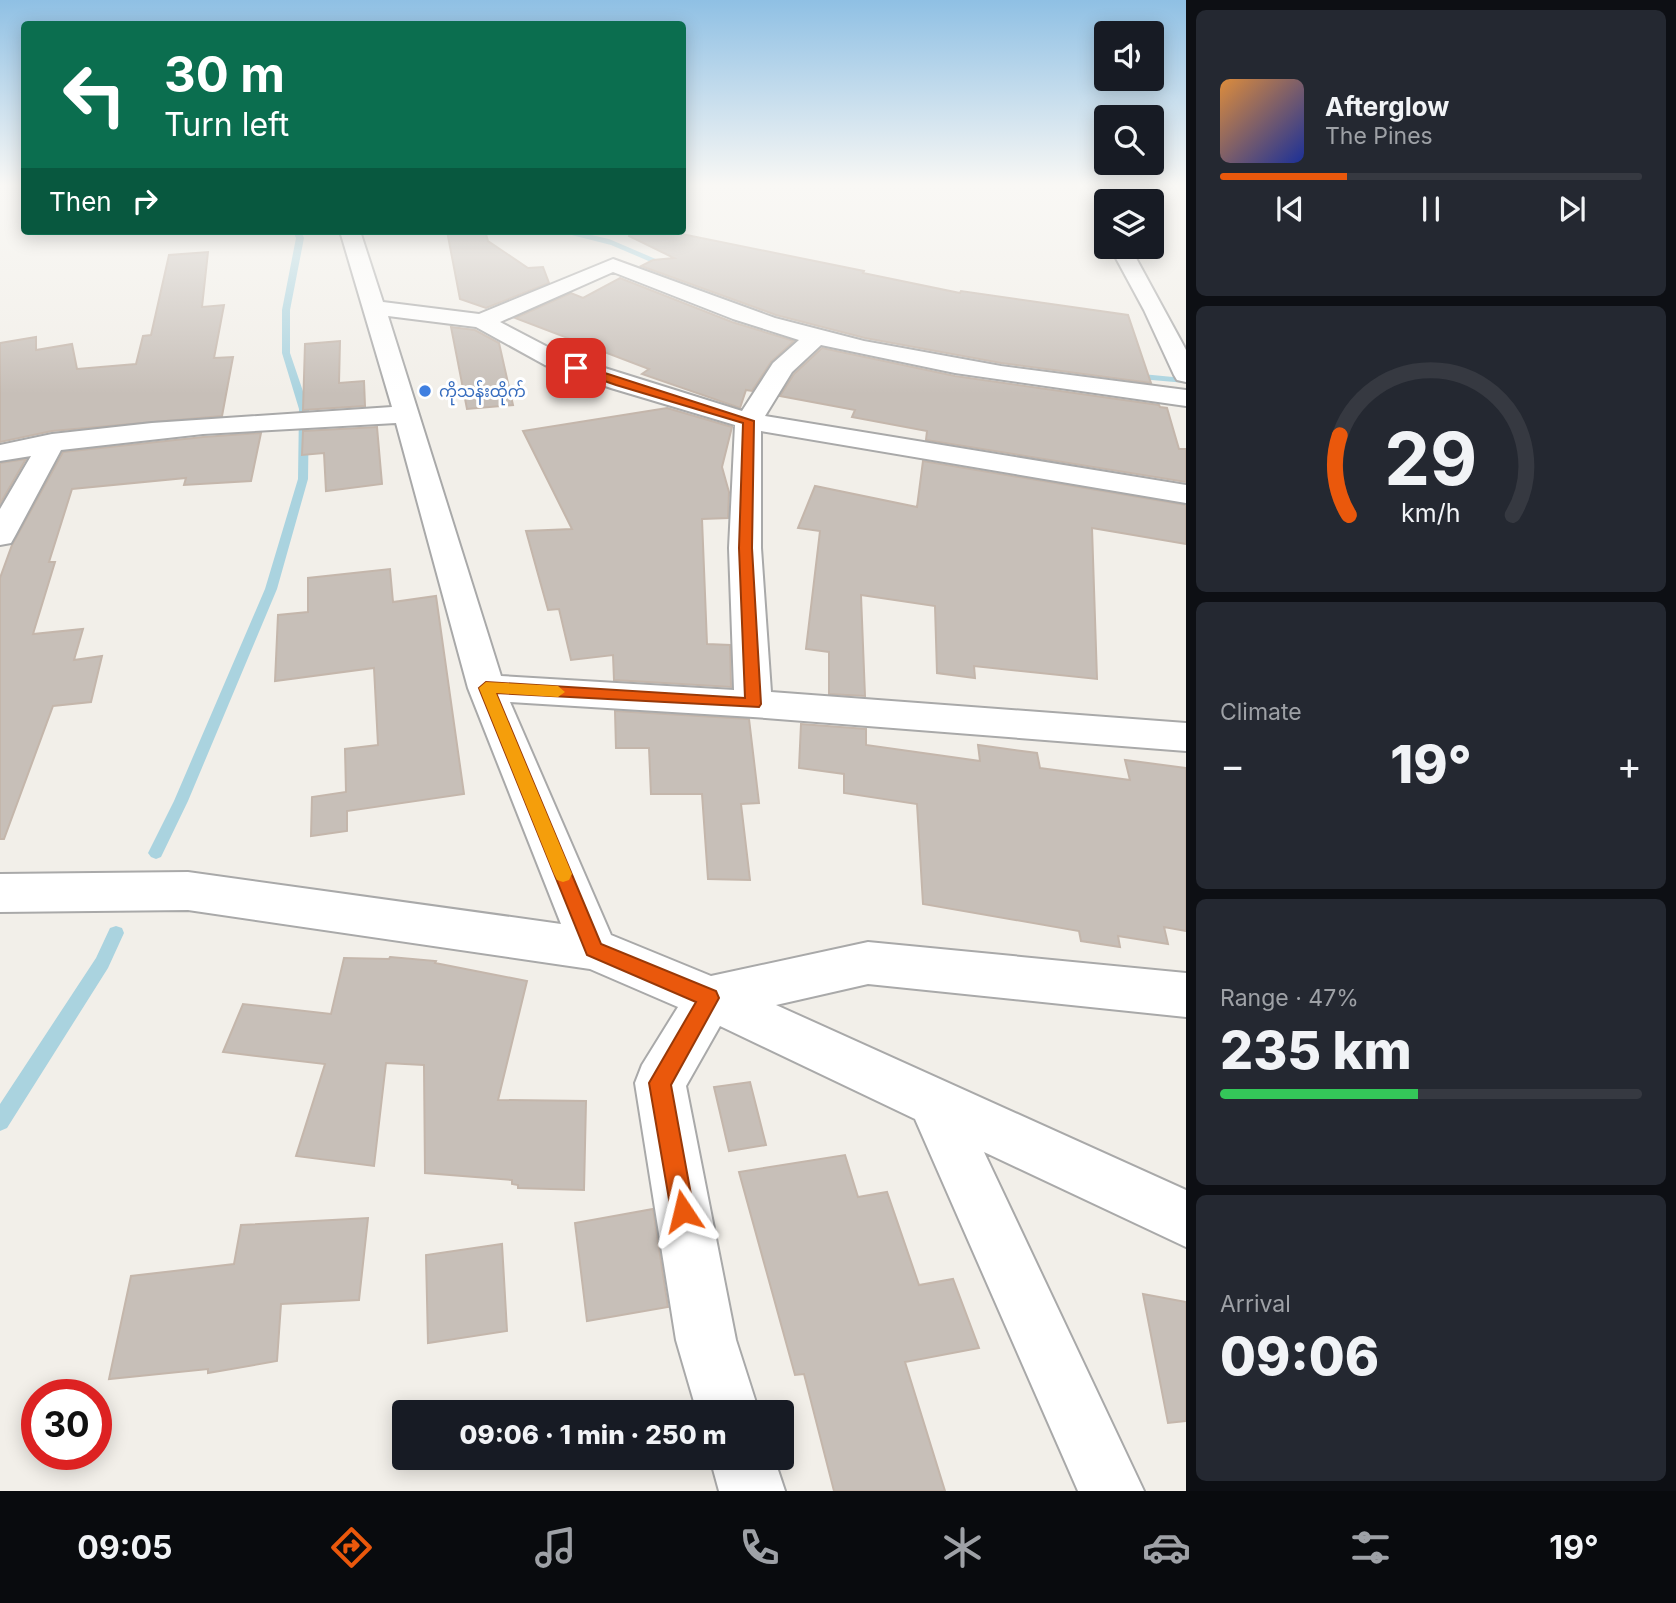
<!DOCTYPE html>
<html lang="en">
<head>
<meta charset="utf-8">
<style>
	:root { --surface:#171b24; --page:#242831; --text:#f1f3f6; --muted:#9ea1a6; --line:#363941; --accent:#ea580c }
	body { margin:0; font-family:Inter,"Noto Sans Myanmar",sans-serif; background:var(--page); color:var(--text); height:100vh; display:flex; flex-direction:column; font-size:26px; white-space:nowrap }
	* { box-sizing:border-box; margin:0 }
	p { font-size:23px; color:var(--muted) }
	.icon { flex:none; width:38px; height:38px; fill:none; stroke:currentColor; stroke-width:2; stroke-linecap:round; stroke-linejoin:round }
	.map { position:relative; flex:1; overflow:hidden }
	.sheet { display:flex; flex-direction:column; gap:10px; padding:10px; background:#0d0f14; width:490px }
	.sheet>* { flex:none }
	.hud { position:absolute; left:21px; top:21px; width:665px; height:214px; border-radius:7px; box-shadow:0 4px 18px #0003; background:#0b6e4f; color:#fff; overflow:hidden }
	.controls { position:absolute; left:1094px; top:21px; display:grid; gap:14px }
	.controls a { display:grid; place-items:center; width:70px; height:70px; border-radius:7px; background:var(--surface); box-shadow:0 4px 18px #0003; font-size:35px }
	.speed { position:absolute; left:21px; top:1379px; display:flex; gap:14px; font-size:35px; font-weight:700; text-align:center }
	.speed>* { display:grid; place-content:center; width:91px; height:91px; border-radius:50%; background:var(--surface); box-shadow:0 4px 18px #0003; line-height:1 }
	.speed .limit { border:10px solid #d22; background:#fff; color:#111 }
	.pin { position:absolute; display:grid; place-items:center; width:60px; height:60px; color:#fff; margin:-30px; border-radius:14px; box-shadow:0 4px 10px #0006 }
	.me { position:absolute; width:77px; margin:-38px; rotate:350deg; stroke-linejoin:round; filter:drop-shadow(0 0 5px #0008) }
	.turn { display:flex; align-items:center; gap:24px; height:147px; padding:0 28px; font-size:32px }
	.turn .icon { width:91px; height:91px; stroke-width:2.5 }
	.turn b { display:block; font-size:49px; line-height:60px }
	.then { display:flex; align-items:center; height:66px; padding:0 28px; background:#0003; gap:14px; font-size:26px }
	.big { font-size:52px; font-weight:800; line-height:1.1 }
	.sheet .tile { flex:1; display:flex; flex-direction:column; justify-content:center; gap:10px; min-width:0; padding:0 24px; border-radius:10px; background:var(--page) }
	.sheet .dial { align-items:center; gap:0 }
	.dial svg { height:182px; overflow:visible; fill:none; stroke:var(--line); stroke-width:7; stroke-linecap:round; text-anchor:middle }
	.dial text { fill:var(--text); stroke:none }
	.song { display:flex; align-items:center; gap:21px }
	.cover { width:84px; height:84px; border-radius:10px; background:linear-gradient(135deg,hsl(30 70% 55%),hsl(230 70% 35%)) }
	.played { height:7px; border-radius:4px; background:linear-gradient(90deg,var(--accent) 30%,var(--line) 30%) }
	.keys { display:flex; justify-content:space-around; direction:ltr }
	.heat { display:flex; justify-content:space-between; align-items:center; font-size:38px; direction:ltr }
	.charge { height:10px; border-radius:5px; background:linear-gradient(90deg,#34c759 47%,var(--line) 0) }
	.trip { position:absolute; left:392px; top:1400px; width:402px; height:70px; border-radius:7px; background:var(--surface); box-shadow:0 4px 18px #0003; font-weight:800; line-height:70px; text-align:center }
	.menu { display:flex; height:112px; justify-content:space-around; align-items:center; background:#090b0e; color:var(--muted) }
	.menu .icon { width:49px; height:49px }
	.menu .on { color:var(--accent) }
	.menu b { font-size:32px; color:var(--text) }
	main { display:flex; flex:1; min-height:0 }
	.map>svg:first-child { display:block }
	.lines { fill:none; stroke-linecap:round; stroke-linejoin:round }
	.stream { fill:#aad3df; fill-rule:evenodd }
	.building { fill:#c7bfb8; stroke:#c4b6ab; stroke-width:2 }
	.minor-casing { stroke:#a9a9a9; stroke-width:4 }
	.minor { fill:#fff; fill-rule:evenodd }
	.route { fill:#ea580c; stroke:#983908; stroke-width:2 }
	.slow { fill:#f59e0b }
	.shop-dot { fill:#3f7fe0; stroke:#fff; stroke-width:2.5 }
	.labels { text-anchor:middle; stroke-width:6; stroke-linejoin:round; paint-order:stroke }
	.far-shop-label { font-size:16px; fill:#366cbe; stroke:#fff; text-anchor:start }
</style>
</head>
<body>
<main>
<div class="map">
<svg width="1186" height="1491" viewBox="0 0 1186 1491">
	<rect width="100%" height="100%" fill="#f2efe9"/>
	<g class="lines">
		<g class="stream">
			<path d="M293,231H301L304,238L290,310V353L309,409L308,479L277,589L188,801L161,857L156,859L151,857L148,853L174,801L265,589L298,479L299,409L282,353V310L296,238Z"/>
			<path d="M556,231H573L609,239L672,266L665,268L611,245Z"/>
			<path d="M1132,373L1183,378L1186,379V383L1129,378V374Z"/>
			<path d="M116,926L122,928L124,933L108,968L7,1128L0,1131V1104L96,958L110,928Z"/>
		</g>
	</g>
	<g class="building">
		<path d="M447,231H485L488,241L528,268L543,267L549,283L486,308L460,299Z"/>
		<path d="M631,231H667L864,271L863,273L960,293L961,291L1128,315L1151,383L1001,363L865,338L776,315L641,266L653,260L674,258L629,236Z"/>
		<path d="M208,252L202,307L224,305L214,358L233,357L222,416L52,431L0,442V343L36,337V350L72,344L77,369L136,364L143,336L151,335L169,255Z"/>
		<path d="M620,278L732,322L794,341L771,362L752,391L746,390L740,408L642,374L649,369L515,318L571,293L583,298Z"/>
		<path d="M451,327L475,330L499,343L513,405L467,409Z"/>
		<path d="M340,341L339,383L364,381L365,406L303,410L305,344Z"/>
		<path d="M822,348L955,376L1159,405L1160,407L1167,408L1179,449H1186V482L926,440L927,431L852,417L855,410L780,396L794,374Z"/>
		<path d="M667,408L732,427L722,467L729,492L728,518L702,519L707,644L730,645L731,687L614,680L613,655L571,660L559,609L548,610L526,531L572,529L523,431Z"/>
		<path d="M377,427L382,484L326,491L324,453L302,455L303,431Z"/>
		<path d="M261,433L251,481L184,485L186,478L72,489L49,562H55L33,634L83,629L74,660L102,656L91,702L53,706L4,839H0V578L12,545L63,452L203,437Z"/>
		<path d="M26,459L0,504V463Z"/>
		<path d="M923,461L1186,505V544L1092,528L1097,679L974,666L975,678L937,673L935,606L861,595L865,696L829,694V652L806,649L820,531L798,528L815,486L917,507Z"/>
		<path d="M390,569L393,602L436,596L464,794L347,811V831L311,836L312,797L346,792L345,749L378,745L374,668L275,681L278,615L308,612V578Z"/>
		<path d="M615,711L749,719L759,803L741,804L750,880L708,879L702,794H651L649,748H616Z"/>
		<path d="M801,724L866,729V745L980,761L978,745L1037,753L1040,768L1130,780L1125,760L1186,768V931L1164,927L1168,944L1118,936L1120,947L1081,941L1079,931L923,904L917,804L844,793V774L799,768Z"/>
		<path d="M390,957L436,961L435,963L527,981L498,1100L586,1101L584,1190L518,1188V1185L512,1184V1180L425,1173L424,1065L386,1063L374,1166L296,1156L325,1064L223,1052L243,1004L331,1014L344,958L389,959Z"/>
		<path d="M750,1082L766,1145L729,1151L714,1087Z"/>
		<path d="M845,1155L858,1197L887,1192L919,1285L953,1279L979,1348L905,1362L945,1491H834L804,1374L795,1375L739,1172Z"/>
		<path d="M653,1209L668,1307L587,1321L575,1223Z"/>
		<path d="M368,1218L359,1300L281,1304L277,1361L208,1373V1369L109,1379L131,1276L234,1264L241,1225Z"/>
		<path d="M502,1244L507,1331L428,1343L426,1255Z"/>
		<path d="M1143,1294L1186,1302V1421L1168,1423Z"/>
	</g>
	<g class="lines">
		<defs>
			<g id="minor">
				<path d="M340,231H360L383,302L479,314L613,259L775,318L864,341L1001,366L1186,390V406L955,373L821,345L792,372L765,416L1186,485V503L761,431V548L771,692L1186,723V751L753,717L510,702L611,935L711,976L868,942L1186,973V1017L868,984L776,1005L1186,1190V1247L984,1152L1144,1491H1078L915,1119L720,1026L686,1086L736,1340L759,1412H697L676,1340L635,1083L642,1065L678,1007L590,969L188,910L0,912V874L188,872L561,924L468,688L396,423L203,434L61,450L15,536L11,543L0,545V509L31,456L0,461V445L52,434L152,423L392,407ZM613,272L733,319L799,340L773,363L742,411L563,355L500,322ZM388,316L476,327L545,365L611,388L735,425L729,548L734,690L501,676Z"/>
				<path d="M1112,247H1130L1186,350V382L1177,380L1174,375L1144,310L1111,249Z"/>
				<path d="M710,1458H774L785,1491H719Z"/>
			</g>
		</defs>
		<use href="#minor" class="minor-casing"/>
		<use href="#minor" class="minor"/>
	</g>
	<linearGradient id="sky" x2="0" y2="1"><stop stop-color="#8fc0e4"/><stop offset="0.47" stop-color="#f9f8f5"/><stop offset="1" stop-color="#f9f8f5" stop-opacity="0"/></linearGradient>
	<rect width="1186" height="394" fill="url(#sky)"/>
	<path class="route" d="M573,365H580L754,421L752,548L761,704L759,707L496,693L601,944L716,991L719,998L671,1085L694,1211L691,1219L683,1223L675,1219L671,1211L649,1083L696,1002L587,955L479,688L486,682L745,698L739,548L743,423L616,385L573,370Z"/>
	<path class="slow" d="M486,682L558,686L565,692L558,697L496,693L572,874L569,880L563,882L557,880L554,874L479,688Z"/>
	<circle class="shop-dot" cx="425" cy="391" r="7"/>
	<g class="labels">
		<g class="far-shop-label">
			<text x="439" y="397">ကိုသန်းထိုက်</text>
		</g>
	</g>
</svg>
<div class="controls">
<a><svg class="icon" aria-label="sound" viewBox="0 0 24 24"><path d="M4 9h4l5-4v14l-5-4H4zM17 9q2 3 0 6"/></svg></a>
<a><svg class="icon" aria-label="search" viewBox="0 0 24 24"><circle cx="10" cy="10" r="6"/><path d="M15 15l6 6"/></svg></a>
<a><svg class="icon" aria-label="layers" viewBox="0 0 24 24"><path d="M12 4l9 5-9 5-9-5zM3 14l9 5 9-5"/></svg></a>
</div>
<div class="speed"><div class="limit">30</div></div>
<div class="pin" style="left:576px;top:368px;background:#d93025"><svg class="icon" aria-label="arrive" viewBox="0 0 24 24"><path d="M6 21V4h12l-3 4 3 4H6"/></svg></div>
<svg class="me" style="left:683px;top:1211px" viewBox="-20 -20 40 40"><path d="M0-17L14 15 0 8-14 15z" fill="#ea580c" stroke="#fff" stroke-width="4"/></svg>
<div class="trip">09:06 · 1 min · 250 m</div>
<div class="hud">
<div class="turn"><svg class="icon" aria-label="left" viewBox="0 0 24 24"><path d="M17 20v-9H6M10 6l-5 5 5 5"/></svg><div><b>30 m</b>Turn left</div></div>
<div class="then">Then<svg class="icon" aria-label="right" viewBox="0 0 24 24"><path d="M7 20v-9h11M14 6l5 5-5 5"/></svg></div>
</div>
</div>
<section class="sheet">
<div class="tile">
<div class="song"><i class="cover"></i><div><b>Afterglow</b><p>The Pines</p></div></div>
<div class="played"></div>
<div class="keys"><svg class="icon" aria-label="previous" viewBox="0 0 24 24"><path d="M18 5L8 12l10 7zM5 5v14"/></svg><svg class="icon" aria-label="pause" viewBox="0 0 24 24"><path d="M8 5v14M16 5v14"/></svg><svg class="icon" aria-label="next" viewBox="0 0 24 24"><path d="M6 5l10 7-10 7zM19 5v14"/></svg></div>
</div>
<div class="tile dial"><svg viewBox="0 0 100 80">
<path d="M14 69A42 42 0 1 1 86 69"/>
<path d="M14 69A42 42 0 0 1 10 34" stroke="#ea580c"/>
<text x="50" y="56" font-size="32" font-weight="700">29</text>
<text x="50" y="72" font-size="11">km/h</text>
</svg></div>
<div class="tile"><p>Climate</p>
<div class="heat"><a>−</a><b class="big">19°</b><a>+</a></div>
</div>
<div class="tile"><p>Range · 47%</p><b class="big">235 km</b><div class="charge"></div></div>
<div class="tile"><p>Arrival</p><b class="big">09:06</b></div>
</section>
</main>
<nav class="menu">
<b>09:05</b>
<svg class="icon on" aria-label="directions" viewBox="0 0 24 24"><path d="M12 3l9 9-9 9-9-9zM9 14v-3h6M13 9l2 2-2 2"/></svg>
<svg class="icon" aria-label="music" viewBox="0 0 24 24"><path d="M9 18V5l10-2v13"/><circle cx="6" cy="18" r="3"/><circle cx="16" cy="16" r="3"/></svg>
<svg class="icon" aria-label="phone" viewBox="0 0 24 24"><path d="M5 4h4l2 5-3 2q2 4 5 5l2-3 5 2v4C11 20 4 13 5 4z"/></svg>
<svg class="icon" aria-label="climate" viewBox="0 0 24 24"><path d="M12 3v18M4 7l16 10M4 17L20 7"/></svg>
<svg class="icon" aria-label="car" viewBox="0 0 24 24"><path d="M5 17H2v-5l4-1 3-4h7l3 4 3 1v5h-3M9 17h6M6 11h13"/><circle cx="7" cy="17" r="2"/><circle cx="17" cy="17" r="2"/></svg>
<svg class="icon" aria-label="filters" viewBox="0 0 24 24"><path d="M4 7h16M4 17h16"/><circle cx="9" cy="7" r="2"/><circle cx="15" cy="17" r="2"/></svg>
<b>19°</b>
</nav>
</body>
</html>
